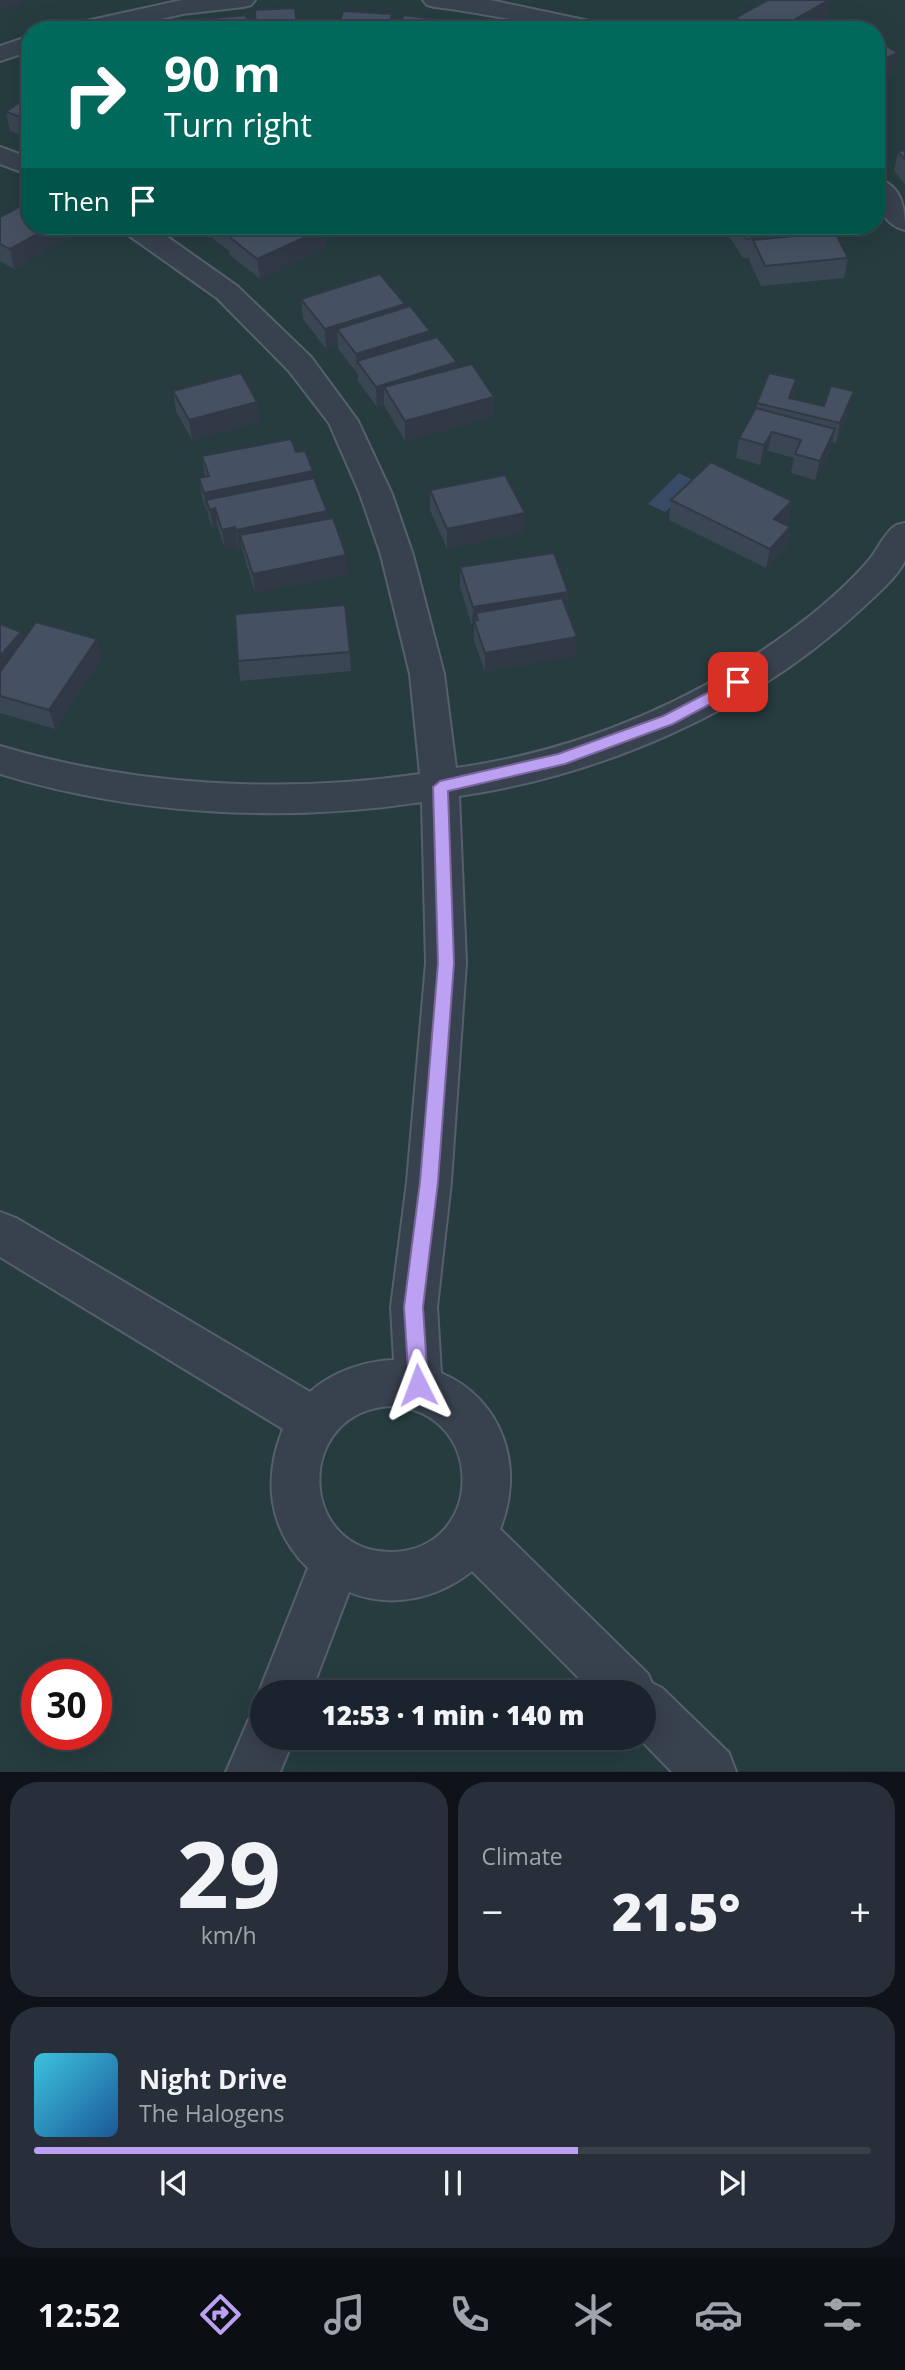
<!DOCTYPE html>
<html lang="en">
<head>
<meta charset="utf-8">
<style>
	:root { --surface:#1b232e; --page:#282f3a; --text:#f1f3f6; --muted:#a0a4aa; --line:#39404a; --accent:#bca0f2 }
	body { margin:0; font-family:"Open Sans",sans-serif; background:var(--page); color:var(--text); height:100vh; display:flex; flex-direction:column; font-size:26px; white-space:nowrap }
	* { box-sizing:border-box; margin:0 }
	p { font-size:23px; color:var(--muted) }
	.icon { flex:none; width:38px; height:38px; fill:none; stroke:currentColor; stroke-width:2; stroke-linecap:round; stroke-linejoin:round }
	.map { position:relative; height:1772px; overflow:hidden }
	.details { display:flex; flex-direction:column; gap:10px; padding:10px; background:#0f1319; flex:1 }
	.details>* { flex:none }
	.banner { position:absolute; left:21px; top:21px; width:864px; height:214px; border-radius:28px; box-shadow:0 7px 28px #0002,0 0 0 2px var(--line); background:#00695c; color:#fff; overflow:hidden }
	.speed { position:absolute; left:21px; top:1659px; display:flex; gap:14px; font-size:35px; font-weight:700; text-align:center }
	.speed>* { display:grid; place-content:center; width:91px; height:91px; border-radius:50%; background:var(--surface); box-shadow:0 7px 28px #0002,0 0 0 2px var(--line); line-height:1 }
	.speed .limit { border:10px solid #d22; background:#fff; color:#111 }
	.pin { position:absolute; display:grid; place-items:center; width:60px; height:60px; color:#fff; margin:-30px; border-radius:14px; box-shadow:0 4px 10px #0006 }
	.me { position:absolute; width:77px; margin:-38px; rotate:357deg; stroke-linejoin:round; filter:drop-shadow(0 0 5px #0008) }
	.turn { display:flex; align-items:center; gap:24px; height:147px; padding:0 28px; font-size:32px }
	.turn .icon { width:91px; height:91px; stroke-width:2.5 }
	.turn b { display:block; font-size:49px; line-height:60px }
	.then { display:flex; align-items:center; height:66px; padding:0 28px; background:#0003; gap:14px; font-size:26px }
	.big { font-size:52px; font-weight:800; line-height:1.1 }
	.details .tile { flex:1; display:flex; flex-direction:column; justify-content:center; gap:10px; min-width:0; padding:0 24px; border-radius:28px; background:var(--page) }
	.details .dial { align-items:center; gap:0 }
	.dial b { font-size:91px; line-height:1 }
	.song { display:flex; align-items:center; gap:21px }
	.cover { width:84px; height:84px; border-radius:10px; background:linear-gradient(135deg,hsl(190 70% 55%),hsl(210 70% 35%)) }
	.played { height:7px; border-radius:4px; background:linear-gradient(90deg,var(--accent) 65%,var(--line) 65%) }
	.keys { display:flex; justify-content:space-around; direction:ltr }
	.heat { display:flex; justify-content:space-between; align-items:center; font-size:38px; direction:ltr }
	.details .tiles { flex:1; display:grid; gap:10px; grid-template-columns:1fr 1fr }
	.tile:last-child { grid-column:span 2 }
	.trip { position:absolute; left:250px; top:1680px; width:406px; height:70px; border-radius:35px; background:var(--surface); box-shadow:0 7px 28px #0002,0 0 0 2px var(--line); font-weight:800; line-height:70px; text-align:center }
	.menu { display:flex; height:112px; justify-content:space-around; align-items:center; background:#0b0e12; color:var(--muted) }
	.menu .icon { width:49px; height:49px }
	.menu .on { color:var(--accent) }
	.menu b { font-size:32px; color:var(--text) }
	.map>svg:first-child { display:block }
	.green { fill:#263c3f; fill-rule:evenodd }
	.water { fill:#394c67 }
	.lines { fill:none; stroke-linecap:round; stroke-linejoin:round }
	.minor-casing { stroke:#565f6c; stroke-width:4 }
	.minor { fill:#38414e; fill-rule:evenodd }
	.wall { fill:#3b4654 }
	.shaded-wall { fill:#303945 }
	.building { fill:#455162; stroke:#303945; stroke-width:2 }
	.route { fill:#bca0f2; stroke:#7a689d; stroke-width:2 }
</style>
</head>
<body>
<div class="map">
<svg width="905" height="1772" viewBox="0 0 905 1772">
	<rect width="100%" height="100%" fill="#242f3e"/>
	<path class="green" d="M0,0H905V1771L0,1772ZM30,30H877V226H30ZM37,1675H96V1734H37ZM262,1692H644V1738H262Z"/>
	<path class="water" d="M679,473L696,482L665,512L648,504Z"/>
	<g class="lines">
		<defs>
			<g id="minor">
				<path d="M182,0H255L251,5L243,7L183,14L111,30H65L68,25Z"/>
				<path d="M423,0H490L608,25L611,30C552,30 494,14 435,7L427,5Z"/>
				<path d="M30,36V51L0,61V46Z"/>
				<path d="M0,147L30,158V175L0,164Z"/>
				<path d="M877,179C902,185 905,208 905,230C880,224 876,201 877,179Z"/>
				<path d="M120,226H152L237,286L311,357L358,421L392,494L413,555L444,674L456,768C585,750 709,696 811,615C832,598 852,580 869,560C877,551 885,532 895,526C898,524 902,524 905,523C905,533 905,550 905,560C900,575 871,600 859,611C751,711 603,775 459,796L466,963L451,1182L437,1307L441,1373C503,1399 525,1468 500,1529L648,1674L652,1683L662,1688L729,1753L736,1772H672L639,1738H644V1692H593L472,1571C437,1599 391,1609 349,1592L311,1692H262V1700L259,1692L308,1568C268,1529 263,1479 283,1429L0,1257V1212L16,1218L310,1392C332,1372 364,1361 394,1360L391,1307L407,1182L426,963L422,802C283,823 134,815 0,774V746C134,786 282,794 420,774L410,674L381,555L360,494L329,423L289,371L217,298L124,232ZM391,1406C488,1411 485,1551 391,1552C297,1552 294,1411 391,1406Z"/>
				<path d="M262,1714V1738H294L280,1772H226L249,1719Z"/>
			</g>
		</defs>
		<use href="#minor" class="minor-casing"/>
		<use href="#minor" class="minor"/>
	</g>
	<g class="wall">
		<path d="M768,0H830L826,18L807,30H734L735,18Z"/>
		<path d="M30,95V138L10,131L6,112Z"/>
		<path d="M905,150V184L894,171L898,152Z"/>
		<path d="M0,217L30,226H71L73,235L14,269L0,261Z"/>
		<path d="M202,226H318L323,229L325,249L260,279L230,255L229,251L203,231Z"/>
		<path d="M729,226H828L831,229L830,233L848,258L844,278L761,286L749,260L750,258H743L727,233Z"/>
		<path d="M301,299L405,308L430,331V339L457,368L494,397L493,417L405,441L384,405L377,407L358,381V374L338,349V345L326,349L303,319Z"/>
		<path d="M796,379L792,399L849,411L836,443L832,442L831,449L815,480L791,473L794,458L768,451L760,465L736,458L739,438L756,408L757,403Z"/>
		<path d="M173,391L257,402L260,422L192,440L176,411Z"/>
		<path d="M296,452L314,478L348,575L255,593L242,549L239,550L238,547L225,549L218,528L213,529L209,519L208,513H207L202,498L199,478L205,477L202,456Z"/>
		<path d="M430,490L524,532L447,549L430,510Z"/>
		<path d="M671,500L792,501L788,521L785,524L790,527L786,547L766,568L669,520Z"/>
		<path d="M460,567L568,592L567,610L576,656L485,672L474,640V626H472L460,587Z"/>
		<path d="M0,624L21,632L24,640L102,658L55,729L0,713Z"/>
		<path d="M350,652L351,671L240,681L238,661Z"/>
	</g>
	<g class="shaded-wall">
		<path d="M0,0H22L23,4L0,10Z"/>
		<path d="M829,0H830L826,18L807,30H776Z"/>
		<path d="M392,14V30H387Z"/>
		<path d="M443,20V30H438Z"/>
		<path d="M898,53L894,73L877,80V62Z"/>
		<path d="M51,226H71L73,235L14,269L10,249Z"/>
		<path d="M241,226H286L228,236L227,232Z"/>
		<path d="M323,229L325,249L260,279L257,259Z"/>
		<path d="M405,304L406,323L337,329L338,345L326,349L325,329Z"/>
		<path d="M430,331V351L357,361V374L356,354Z"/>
		<path d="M457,362V382L384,387V405L377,407L376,387Z"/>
		<path d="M796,379L792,399L789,398Z"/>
		<path d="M854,391L849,411L836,443L840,423Z"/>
		<path d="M494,397L493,417L405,441V421Z"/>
		<path d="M257,402L260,422L192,440L189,420Z"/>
		<path d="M835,429L831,449L815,480L820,461Z"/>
		<path d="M772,432L768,451L760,465L764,445Z"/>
		<path d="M313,471L315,491L215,511L218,528L213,529L210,510L206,500L208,513H207L204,493Z"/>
		<path d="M792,501L788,521L770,539L774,519Z"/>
		<path d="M327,511L329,531L240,535L242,549L239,550L236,530Z"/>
		<path d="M525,513L524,532L447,549V529Z"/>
		<path d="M235,527L238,547L225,549L222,530Z"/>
		<path d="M790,527L786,547L766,568L770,549Z"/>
		<path d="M346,555L348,575L255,593L253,574Z"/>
		<path d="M568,592L567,611L478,620L476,613L475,625L474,621V626H472L473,607Z"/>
		<path d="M21,632L27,651L0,682V656Z"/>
		<path d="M577,637L576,656L485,672V653Z"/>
		<path d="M97,639L102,658L55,729L49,710Z"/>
	</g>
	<g class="building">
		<path d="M768,0H829L776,30H761L735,18Z"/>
		<path d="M295,8L297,30H256L255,10Z"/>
		<path d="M343,11L392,14L387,30H337Z"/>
		<path d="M246,15L249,30H193L191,20Z"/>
		<path d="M404,15L443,20L438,30H396Z"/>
		<path d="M515,25L533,30H510Z"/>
		<path d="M877,40L898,53L877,62Z"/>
		<path d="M30,95V120L6,112Z"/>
		<path d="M905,150V159L898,152Z"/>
		<path d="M30,201V226H51L10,249L0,244V217Z"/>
		<path d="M219,226H241L227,232Z"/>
		<path d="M249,226H318L323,229L257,259L227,235Z"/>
		<path d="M738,226H828L831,229L746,239Z"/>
		<path d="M835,232L848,258L765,266L753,240Z"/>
		<path d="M380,274L405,304L325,329L301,299Z"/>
		<path d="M410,306L430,331L356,354L337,329Z"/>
		<path d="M437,337L457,362L376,387L357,361Z"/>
		<path d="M472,364L494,397L405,421L384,387Z"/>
		<path d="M241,373L257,402L189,420L173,391Z"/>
		<path d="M769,373L796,379L789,398L824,406L831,386L854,391L840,423L757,403Z"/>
		<path d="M756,408L835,429L820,461L795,454L801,440L772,432L764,445L739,438Z"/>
		<path d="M291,439L296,452L305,451L313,471L204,493L199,478L209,476L202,456Z"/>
		<path d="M711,462L792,501L774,519L790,527L770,549L671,500Z"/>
		<path d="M505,475L525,513L447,529L430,490Z"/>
		<path d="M314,478L327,511L236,530L235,527L222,530L215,508L210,510L206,500Z"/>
		<path d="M333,518L346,555L253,574L240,535Z"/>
		<path d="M554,553L568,592L473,607L460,567Z"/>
		<path d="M562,598L577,637L485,653L474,621L478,620L476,613Z"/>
		<path d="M345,605L350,652L238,661L235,614Z"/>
		<path d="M36,622L97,639L49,710L0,696V672Z"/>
		<path d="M0,624L21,632L0,656Z"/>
	</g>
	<path class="route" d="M738,677L746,682L744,686L673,724L565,764L448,791L454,963L438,1182L423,1307L428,1385L425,1392L418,1394L411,1392L409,1385L404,1307L420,1182L438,963L433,787L440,781L558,754L663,716Z"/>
</svg>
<div class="speed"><div class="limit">30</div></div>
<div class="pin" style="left:738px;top:682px;background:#d93025"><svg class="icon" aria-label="arrive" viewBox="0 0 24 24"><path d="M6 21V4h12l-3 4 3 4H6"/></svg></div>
<svg class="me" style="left:418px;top:1385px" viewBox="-20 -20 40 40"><path d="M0-17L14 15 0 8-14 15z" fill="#bca0f2" stroke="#fff" stroke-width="4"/></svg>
<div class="trip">12:53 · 1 min · 140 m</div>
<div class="banner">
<div class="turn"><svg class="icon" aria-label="right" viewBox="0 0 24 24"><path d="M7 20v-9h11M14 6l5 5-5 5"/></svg><div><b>90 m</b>Turn right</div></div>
<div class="then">Then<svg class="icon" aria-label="arrive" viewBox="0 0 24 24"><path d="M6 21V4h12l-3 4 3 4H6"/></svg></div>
</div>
</div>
<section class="details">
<div class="tiles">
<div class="tile dial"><b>29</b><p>km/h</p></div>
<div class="tile"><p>Climate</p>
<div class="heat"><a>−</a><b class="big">21.5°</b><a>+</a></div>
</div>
<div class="tile">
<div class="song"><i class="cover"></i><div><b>Night Drive</b><p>The Halogens</p></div></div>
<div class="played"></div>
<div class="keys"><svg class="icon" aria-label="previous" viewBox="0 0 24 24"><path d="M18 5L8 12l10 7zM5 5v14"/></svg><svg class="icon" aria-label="pause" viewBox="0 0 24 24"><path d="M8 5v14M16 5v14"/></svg><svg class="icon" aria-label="next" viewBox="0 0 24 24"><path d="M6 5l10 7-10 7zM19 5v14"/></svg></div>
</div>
</div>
</section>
<nav class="menu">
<b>12:52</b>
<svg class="icon on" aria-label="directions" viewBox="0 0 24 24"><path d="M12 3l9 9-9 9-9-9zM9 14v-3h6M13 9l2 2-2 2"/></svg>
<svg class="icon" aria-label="music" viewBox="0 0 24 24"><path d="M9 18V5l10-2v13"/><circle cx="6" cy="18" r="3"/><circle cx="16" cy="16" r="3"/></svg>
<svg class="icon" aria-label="phone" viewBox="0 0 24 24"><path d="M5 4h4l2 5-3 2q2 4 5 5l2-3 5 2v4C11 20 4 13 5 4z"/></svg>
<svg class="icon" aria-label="climate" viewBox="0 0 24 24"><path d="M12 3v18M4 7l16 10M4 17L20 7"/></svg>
<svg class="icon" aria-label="car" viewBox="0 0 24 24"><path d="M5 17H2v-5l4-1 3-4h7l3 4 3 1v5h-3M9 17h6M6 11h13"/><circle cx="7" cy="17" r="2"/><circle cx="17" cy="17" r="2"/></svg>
<svg class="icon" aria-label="filters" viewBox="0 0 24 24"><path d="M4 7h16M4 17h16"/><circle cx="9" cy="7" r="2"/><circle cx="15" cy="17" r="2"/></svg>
</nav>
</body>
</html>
